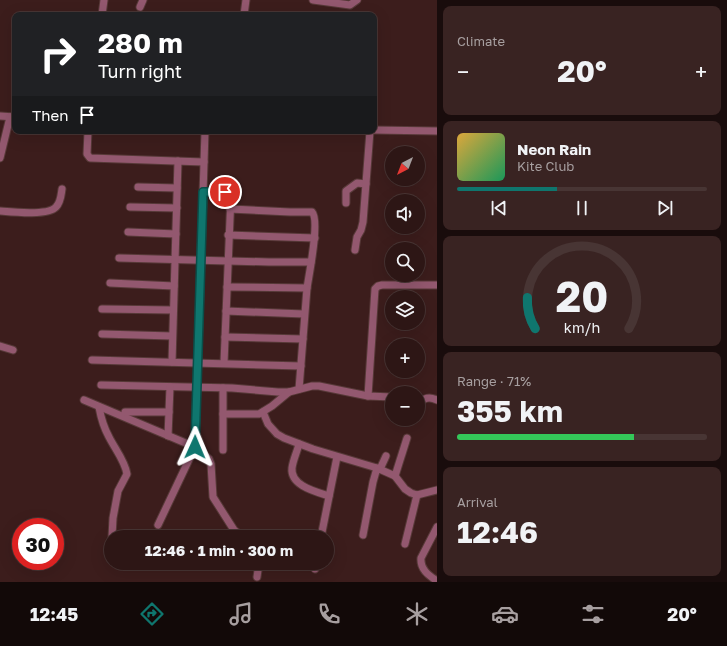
<!DOCTYPE html>
<html lang="en">
<head>
<meta charset="utf-8">
<style>
	:root { --surface:#2d1615; --page:#392322; --text:#f1f3f6; --muted:#a79fa0; --line:#483534; --accent:#0f766e }
	body { margin:0; font-family:"Golos Text",sans-serif; background:var(--page); color:var(--text); height:100vh; display:flex; flex-direction:column; font-size:15px; white-space:nowrap }
	* { box-sizing:border-box; margin:0 }
	p { font-size:13px; color:var(--muted) }
	.icon { flex:none; width:22px; height:22px; fill:none; stroke:currentColor; stroke-width:2; stroke-linecap:round; stroke-linejoin:round }
	.map { position:relative; flex:1; overflow:hidden }
	.side { display:flex; flex-direction:column; gap:6px; padding:6px; background:#190c0c; width:290px }
	.side>* { flex:none }
	.top-card { position:absolute; left:12px; top:12px; width:365px; height:122px; border-radius:8px; box-shadow:0 4px 16px #0002,0 0 0 1px var(--line); background:#202124; color:#fff; overflow:hidden }
	.needle { width:26px; rotate:222deg }
	.tools { position:absolute; left:385px; top:146px; display:grid; gap:8px }
	.tools a { display:grid; place-items:center; width:40px; height:40px; border-radius:50%; background:var(--surface); box-shadow:0 4px 16px #0002,0 0 0 1px var(--line); font-size:20px }
	.speed { position:absolute; left:12px; top:518px; display:flex; gap:8px; font-size:20px; font-weight:700; text-align:center }
	.speed>* { display:grid; place-content:center; width:52px; height:52px; border-radius:50%; background:var(--surface); box-shadow:0 4px 16px #0002,0 0 0 1px var(--line); line-height:1 }
	.speed .limit { border:6px solid #d22; background:#fff; color:#111 }
	.pin { position:absolute; display:grid; place-items:center; width:34px; height:34px; color:#fff; margin:-17px; border:2px solid #fff; border-radius:50%; box-shadow:0 1px 4px #0007 }
	.me { position:absolute; width:44px; margin:-22px; rotate:1deg; stroke-linejoin:round; filter:drop-shadow(0 0 3px #0008) }
	.turn { display:flex; align-items:center; gap:14px; height:84px; padding:0 20px; font-size:18px }
	.turn .icon { width:52px; height:52px; stroke-width:2.5 }
	.turn b { display:block; font-size:28px; line-height:34px }
	.then { display:flex; align-items:center; height:38px; padding:0 20px; background:#0003; gap:8px; font-size:15px }
	.big { font-size:30px; font-weight:700; line-height:1.1 }
	.side .widget { flex:1; display:flex; flex-direction:column; justify-content:center; gap:6px; min-width:0; padding:0 14px; border-radius:8px; background:var(--page) }
	.side .dial { align-items:center; gap:0 }
	.dial svg { height:104px; overflow:visible; fill:none; stroke:var(--line); stroke-width:7; stroke-linecap:round; text-anchor:middle }
	.dial text { fill:var(--text); stroke:none }
	.song { display:flex; align-items:center; gap:12px }
	.cover { width:48px; height:48px; border-radius:6px; background:linear-gradient(135deg,hsl(40 70% 55%),hsl(150 70% 35%)) }
	.played { height:4px; border-radius:2px; background:linear-gradient(90deg,var(--accent) 40%,var(--line) 40%) }
	.keys { display:flex; justify-content:space-around; direction:ltr }
	.heat { display:flex; justify-content:space-between; align-items:center; font-size:22px; direction:ltr }
	.charge { height:6px; border-radius:3px; background:linear-gradient(90deg,#34c759 71%,var(--line) 0) }
	.trip { position:absolute; left:104px; top:530px; width:230px; height:40px; border-radius:20px; background:var(--surface); box-shadow:0 4px 16px #0002,0 0 0 1px var(--line); font-weight:700; line-height:40px; text-align:center }
	.tab-bar { display:flex; height:64px; justify-content:space-around; align-items:center; background:#120908; color:var(--muted) }
	.tab-bar .icon { width:28px; height:28px }
	.tab-bar .active { color:var(--accent) }
	.tab-bar b { font-size:18px; color:var(--text) }
	main { display:flex; flex:1; min-height:0 }
	.map>svg:first-child { display:block }
	.lines { fill:none; stroke-linecap:round; stroke-linejoin:round }
	.minor-casing { stroke:#573938; stroke-width:9 }
	.minor { stroke:#93586f; stroke-width:7 }
	.route-casing { stroke:#0a4d48; stroke-width:10 }
	.route { stroke:#0f766e; stroke-width:7 }
</style>
</head>
<body>
<main>
<div class="map">
<svg width="437" height="582" viewBox="0 0 437 582">
	<rect width="100%" height="100%" fill="#3c1d1c"/>
	<g class="lines">
		<defs>
			<g id="minor">
				<path d="M313,0L350,5L357,0"/>
				<path d="M140,7L143,0"/>
				<path d="M102,15L104,0"/>
				<path d="M244,15L246,0"/>
				<path d="M0,116L15,117"/>
				<path d="M374,130L437,131"/>
				<path d="M88,131L87,154L90,158L204,162"/>
				<path d="M0,158L10,117"/>
				<path d="M138,187L177,188"/>
				<path d="M203,192L228,193L231,195L224,363"/>
				<path d="M346,203V191L357,183L366,184"/>
				<path d="M130,207L177,208"/>
				<path d="M0,211C12,212 48,216 56,207C61,202 61,195 62,189"/>
				<path d="M128,232L176,234"/>
				<path d="M228,235L315,238"/>
				<path d="M355,250L357,237L361,230L363,222L370,131"/>
				<path d="M119,258L269,262H311"/>
				<path d="M110,283L174,286"/>
				<path d="M227,287L307,288C309,275 320,220 312,212H290L230,209"/>
				<path d="M102,309L173,310"/>
				<path d="M226,311L304,314"/>
				<path d="M102,334L172,336"/>
				<path d="M225,337L303,339"/>
				<path d="M0,346L13,350"/>
				<path d="M92,360L301,366"/>
				<path d="M172,362L178,161"/>
				<path d="M101,385L232,388L278,392H289L312,386H319L368,396L392,397"/>
				<path d="M299,389L307,288"/>
				<path d="M368,396L375,289L378,286L382,285H437"/>
				<path d="M84,400L195,447L209,459L211,464L213,497L234,530L243,537"/>
				<path d="M418,404C424,398 429,396 437,400"/>
				<path d="M99,407C101,418 104,428 109,437C115,449 125,461 127,474L118,491L113,518L112,537"/>
				<path d="M125,412H169"/>
				<path d="M263,412L268,424L277,434L284,438L313,449L377,468"/>
				<path d="M223,414H259L272,406L289,392"/>
				<path d="M168,436L170,387"/>
				<path d="M299,444C297,452 293,460 292,468C290,486 317,492 329,496"/>
				<path d="M223,450V388"/>
				<path d="M380,469L386,456"/>
				<path d="M395,476L407,438"/>
				<path d="M158,525L195,447L205,131"/>
				<path d="M437,527L421,558C420,569 428,575 437,581"/>
				<path d="M363,535L373,482L377,468L395,476L405,489L411,493L417,495L437,490"/>
				<path d="M321,537L337,457"/>
				<path d="M405,544L417,495"/>
				<path d="M109,551L111,542"/>
				<path d="M315,569L316,563"/>
				<path d="M257,577L259,563"/>
			</g>
		</defs>
		<use href="#minor" class="minor-casing"/>
		<use href="#minor" class="minor"/>
	</g>
	<g class="lines">
		<defs>
			<path id="route" d="M195,447L203,192H225"/>
		</defs>
		<use href="#route" class="route-casing"/>
		<use href="#route" class="route"/>
	</g>
</svg>
<div class="tools">
<a><svg class="needle" viewBox="-14 -14 28 28"><path d="M0-13l5 13h-10z" fill="#e53935"/><path d="M0 13l5-13h-10z" fill="#a79fa0"/></svg></a>
<a><svg class="icon" aria-label="sound" viewBox="0 0 24 24"><path d="M4 9h4l5-4v14l-5-4H4zM17 9q2 3 0 6"/></svg></a>
<a><svg class="icon" aria-label="search" viewBox="0 0 24 24"><circle cx="10" cy="10" r="6"/><path d="M15 15l6 6"/></svg></a>
<a><svg class="icon" aria-label="layers" viewBox="0 0 24 24"><path d="M12 4l9 5-9 5-9-5zM3 14l9 5 9-5"/></svg></a>
<a>+</a>
<a>−</a>
</div>
<div class="speed"><div class="limit">30</div></div>
<div class="pin" style="left:225px;top:192px;background:#d93025"><svg class="icon" aria-label="arrive" viewBox="0 0 24 24"><path d="M6 21V4h12l-3 4 3 4H6"/></svg></div>
<svg class="me" style="left:195px;top:447px" viewBox="-20 -20 40 40"><path d="M0-17L14 15 0 8-14 15z" fill="#0f766e" stroke="#fff" stroke-width="4"/></svg>
<div class="trip">12:46 · 1 min · 300 m</div>
<div class="top-card">
<div class="turn"><svg class="icon" aria-label="right" viewBox="0 0 24 24"><path d="M7 20v-9h11M14 6l5 5-5 5"/></svg><div><b>280 m</b>Turn right</div></div>
<div class="then">Then<svg class="icon" aria-label="arrive" viewBox="0 0 24 24"><path d="M6 21V4h12l-3 4 3 4H6"/></svg></div>
</div>
</div>
<section class="side">
<div class="widget"><p>Climate</p>
<div class="heat"><a>−</a><b class="big">20°</b><a>+</a></div>
</div>
<div class="widget">
<div class="song"><i class="cover"></i><div><b>Neon Rain</b><p>Kite Club</p></div></div>
<div class="played"></div>
<div class="keys"><svg class="icon" aria-label="previous" viewBox="0 0 24 24"><path d="M18 5L8 12l10 7zM5 5v14"/></svg><svg class="icon" aria-label="pause" viewBox="0 0 24 24"><path d="M8 5v14M16 5v14"/></svg><svg class="icon" aria-label="next" viewBox="0 0 24 24"><path d="M6 5l10 7-10 7zM19 5v14"/></svg></div>
</div>
<div class="widget dial"><svg viewBox="0 0 100 80">
<path d="M14 69A42 42 0 1 1 86 69"/>
<path d="M14 69A42 42 0 0 1 8 45" stroke="#0f766e"/>
<text x="50" y="56" font-size="32" font-weight="700">20</text>
<text x="50" y="72" font-size="11">km/h</text>
</svg></div>
<div class="widget"><p>Range · 71%</p><b class="big">355 km</b><div class="charge"></div></div>
<div class="widget"><p>Arrival</p><b class="big">12:46</b></div>
</section>
</main>
<nav class="tab-bar">
<b>12:45</b>
<svg class="icon active" aria-label="directions" viewBox="0 0 24 24"><path d="M12 3l9 9-9 9-9-9zM9 14v-3h6M13 9l2 2-2 2"/></svg>
<svg class="icon" aria-label="music" viewBox="0 0 24 24"><path d="M9 18V5l10-2v13"/><circle cx="6" cy="18" r="3"/><circle cx="16" cy="16" r="3"/></svg>
<svg class="icon" aria-label="phone" viewBox="0 0 24 24"><path d="M5 4h4l2 5-3 2q2 4 5 5l2-3 5 2v4C11 20 4 13 5 4z"/></svg>
<svg class="icon" aria-label="climate" viewBox="0 0 24 24"><path d="M12 3v18M4 7l16 10M4 17L20 7"/></svg>
<svg class="icon" aria-label="car" viewBox="0 0 24 24"><path d="M5 17H2v-5l4-1 3-4h7l3 4 3 1v5h-3M9 17h6M6 11h13"/><circle cx="7" cy="17" r="2"/><circle cx="17" cy="17" r="2"/></svg>
<svg class="icon" aria-label="filters" viewBox="0 0 24 24"><path d="M4 7h16M4 17h16"/><circle cx="9" cy="7" r="2"/><circle cx="15" cy="17" r="2"/></svg>
<b>20°</b>
</nav>
</body>
</html>
